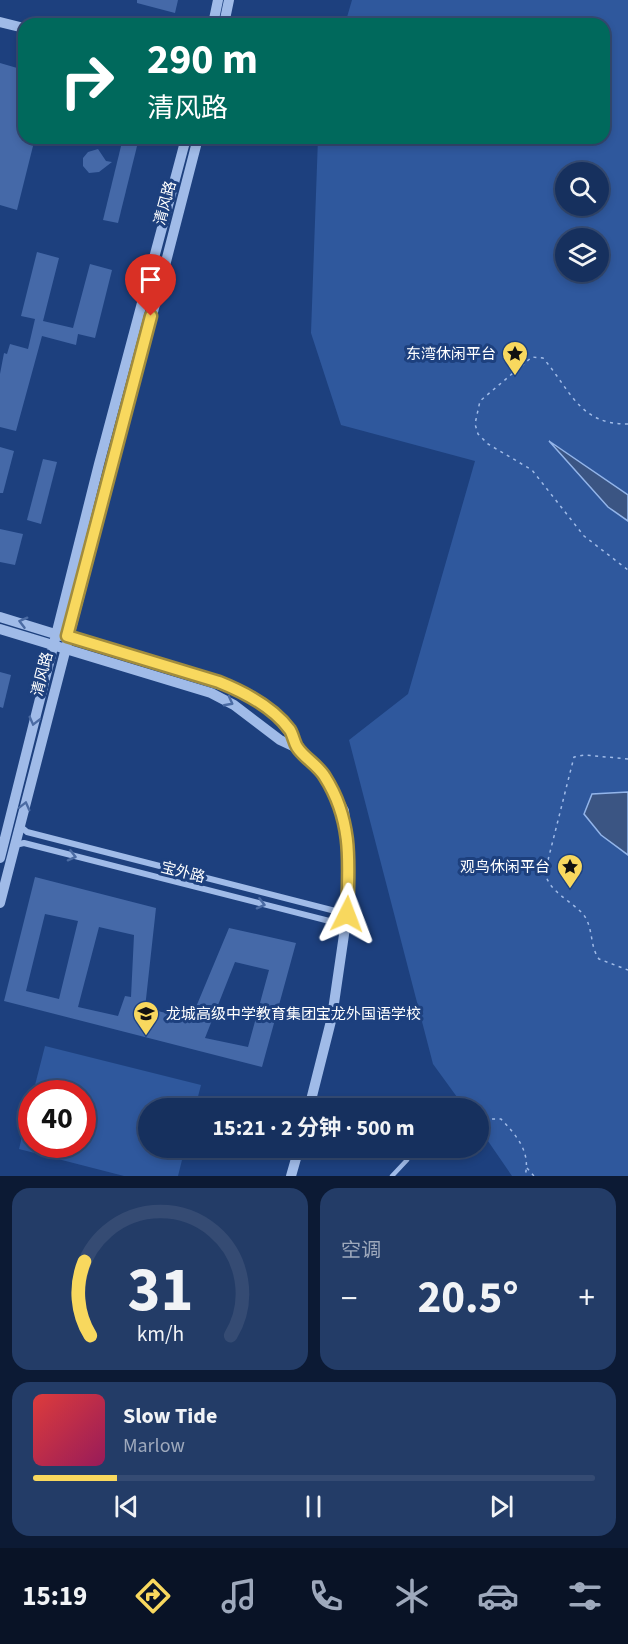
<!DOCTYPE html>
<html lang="zh">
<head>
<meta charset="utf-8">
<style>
	:root { --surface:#16305e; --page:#233c67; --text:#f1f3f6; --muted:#9ea9bc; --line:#354b73; --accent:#f8d85e }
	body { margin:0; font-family:"Source Sans 3","Noto Sans SC",sans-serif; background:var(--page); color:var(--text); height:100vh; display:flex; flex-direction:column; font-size:22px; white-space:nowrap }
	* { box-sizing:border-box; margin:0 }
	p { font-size:20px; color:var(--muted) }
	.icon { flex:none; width:33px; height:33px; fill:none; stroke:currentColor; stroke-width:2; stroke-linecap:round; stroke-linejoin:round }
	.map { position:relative; height:1176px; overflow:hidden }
	.sheet { display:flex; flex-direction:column; gap:12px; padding:12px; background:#0c1a34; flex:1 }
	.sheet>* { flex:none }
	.guide { position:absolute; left:18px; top:18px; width:592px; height:126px; border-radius:18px; box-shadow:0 3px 9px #0003,0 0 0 2px var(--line); background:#00695c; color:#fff; overflow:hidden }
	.tools { position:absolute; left:555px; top:162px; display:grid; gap:12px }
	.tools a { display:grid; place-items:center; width:54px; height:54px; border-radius:50%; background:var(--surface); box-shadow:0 3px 9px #0003,0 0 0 2px var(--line); font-size:30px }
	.speed { position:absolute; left:18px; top:1080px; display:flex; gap:12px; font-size:30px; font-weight:700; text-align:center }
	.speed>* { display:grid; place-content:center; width:78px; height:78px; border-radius:50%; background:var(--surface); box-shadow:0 3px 9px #0003,0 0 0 2px var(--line); line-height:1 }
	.speed .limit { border:9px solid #d22; background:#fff; color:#111 }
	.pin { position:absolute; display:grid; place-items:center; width:51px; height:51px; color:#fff; margin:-62px -26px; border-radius:50% 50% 50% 0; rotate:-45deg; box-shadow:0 0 6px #0007 }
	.pin .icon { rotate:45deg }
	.me { position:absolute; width:66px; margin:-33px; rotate:3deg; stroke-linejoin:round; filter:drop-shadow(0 0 4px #0008) }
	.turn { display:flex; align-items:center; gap:21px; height:126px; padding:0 30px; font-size:27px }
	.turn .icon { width:78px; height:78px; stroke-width:2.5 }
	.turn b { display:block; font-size:42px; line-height:51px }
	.big { font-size:45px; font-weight:700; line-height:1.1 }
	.sheet .card { flex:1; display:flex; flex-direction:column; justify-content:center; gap:9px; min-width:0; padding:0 21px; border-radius:18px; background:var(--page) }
	.sheet .dial { align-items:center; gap:0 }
	.dial svg { height:156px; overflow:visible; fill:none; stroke:var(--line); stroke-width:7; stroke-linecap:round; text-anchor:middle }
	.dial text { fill:var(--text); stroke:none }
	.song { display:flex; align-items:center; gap:18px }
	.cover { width:72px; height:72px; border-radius:9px; background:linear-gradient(135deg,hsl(0 70% 55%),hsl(330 70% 35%)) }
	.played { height:6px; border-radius:3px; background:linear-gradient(90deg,var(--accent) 15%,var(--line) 15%) }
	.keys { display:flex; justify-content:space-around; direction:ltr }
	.heat { display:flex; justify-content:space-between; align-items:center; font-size:33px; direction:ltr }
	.sheet .tiles { flex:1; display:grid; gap:12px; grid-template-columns:1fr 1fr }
	.card:last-child { grid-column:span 2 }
	.trip { position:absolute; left:138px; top:1098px; width:351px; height:60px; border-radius:30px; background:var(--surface); box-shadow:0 3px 9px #0003,0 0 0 2px var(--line); font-weight:700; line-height:60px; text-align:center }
	.tabs { display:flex; height:96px; justify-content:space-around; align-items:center; background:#091326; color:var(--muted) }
	.tabs .icon { width:42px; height:42px }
	.tabs .current { color:var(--accent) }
	.tabs b { font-size:27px; color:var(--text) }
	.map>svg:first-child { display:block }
	.green { fill:#2f589d; fill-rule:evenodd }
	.water { fill:#3b5583; stroke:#93b5ea; stroke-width:1.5 }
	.building { fill:#4569a8; fill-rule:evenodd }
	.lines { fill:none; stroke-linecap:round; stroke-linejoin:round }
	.path { stroke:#a0bbe8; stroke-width:1.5; stroke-dasharray:3 4.5; stroke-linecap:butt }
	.service { stroke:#a0bbe8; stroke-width:4.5 }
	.minor { stroke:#a0bbe8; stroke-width:6 }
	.tertiary { stroke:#a0bbe8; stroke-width:10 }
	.oneway { stroke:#4b6ba3 }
	.route-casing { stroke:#a18c3d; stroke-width:15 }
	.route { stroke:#f8d85e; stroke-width:10 }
	.labels { text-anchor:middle; stroke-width:6; stroke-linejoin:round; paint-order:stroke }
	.street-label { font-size:15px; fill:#fff; stroke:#1d407e }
	.poi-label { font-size:15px; fill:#fff; stroke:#1d407e; text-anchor:end }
</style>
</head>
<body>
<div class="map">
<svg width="628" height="1176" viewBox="0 0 628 1176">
	<rect width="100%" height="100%" fill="#1d407e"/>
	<g class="green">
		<path d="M352,0H628V495L552,443L608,507L628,521V792L619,793L601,835L628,855V1176H512L479,1128L478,1108H465L433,1064L349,740L408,694L475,461L341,425L311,333L318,138H604V24H345ZM566,172H598V206H566ZM566,238H598V272H566Z"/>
		<path d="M45,1046L201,1085L195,1108H148V1148H185L178,1176H124L19,1149L31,1100L32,1144H82V1094L33,1093Z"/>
	</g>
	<g class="water">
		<path d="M549,441L628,495V521L608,507Z"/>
		<path d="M628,792V855L601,835L584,814L592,794Z"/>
	</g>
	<g class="building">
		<path d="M137,0H178L175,13L137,3Z"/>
		<path d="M0,63L24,70V138H35L17,210L0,205Z"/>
		<path d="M123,138H139L118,223L103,220Z"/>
		<path d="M98,149L106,161L112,162L99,172L89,173L83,166V158L88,152Z"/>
		<path d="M37,252L59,258L43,321L73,328L90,264L112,270L95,338L78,334L76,345L42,336L16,431L0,427V374L4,353L7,354L10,344L28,349L35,319L21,316Z"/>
		<path d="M0,447L14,451L3,493H0Z"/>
		<path d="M43,459L57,462L41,524L27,520Z"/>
		<path d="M0,529L23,534L15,565L0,562Z"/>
		<path d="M0,672L11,675L3,708L0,707Z"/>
		<path d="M35,877L156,908L145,1008L191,1019L229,928L296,943L262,1067L4,1001ZM45,914L78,921L59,999L26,991ZM99,927L134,935L131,997L125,996L118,1016L78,1007ZM235,962L269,970L248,1047L205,1038Z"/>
	</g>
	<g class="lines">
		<g class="path">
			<path d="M628,424C579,425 570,389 543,358L532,357L480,401L475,424L478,434L488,444L532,470L584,536L628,570"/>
			<path d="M628,759L585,755L574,757L545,872C548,891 570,900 583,914C594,928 589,945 599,959L628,970"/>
			<path d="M478,1123L486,1119H501C517,1136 531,1152 525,1176"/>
			<path d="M413,1156L426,1148"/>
			<path d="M527,1168L534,1176"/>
		</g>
		<path class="service" d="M392,1176L407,1160"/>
		<g class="minor">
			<path d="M20,826L27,832L347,914"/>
			<path d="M15,845L24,843L345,925"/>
		</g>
		<g class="tertiary">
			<path d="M0,22L24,28"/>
			<path d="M213,24L218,0"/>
			<path d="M224,24L229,0"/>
			<path d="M0,617L240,691C264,706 286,720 297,748"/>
			<path d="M0,629L211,693L234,705L280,740L297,748L324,774L344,811L350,859L347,914L332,1017L309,1108"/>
			<path d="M0,858L99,464L186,138"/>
			<path d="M0,903L198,138"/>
			<path d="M291,1176L299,1148"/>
		</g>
	</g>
	<defs><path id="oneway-chevron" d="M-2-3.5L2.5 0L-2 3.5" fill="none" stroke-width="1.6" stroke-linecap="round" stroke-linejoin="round" transform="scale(1.5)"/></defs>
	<g class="oneway">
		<use href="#oneway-chevron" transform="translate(23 622) rotate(-165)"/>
		<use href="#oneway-chevron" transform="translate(229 702) rotate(28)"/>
		<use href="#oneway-chevron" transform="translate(34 721) rotate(104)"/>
		<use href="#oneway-chevron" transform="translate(25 806) rotate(-76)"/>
		<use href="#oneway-chevron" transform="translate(72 856) rotate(14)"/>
		<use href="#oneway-chevron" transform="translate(261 904) rotate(14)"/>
	</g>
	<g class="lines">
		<defs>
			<path id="route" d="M151,316L67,636L219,682C244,692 273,707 290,730C293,735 294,742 297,747C304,758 318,765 325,777C353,821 349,864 347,914"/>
		</defs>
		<use href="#route" class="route-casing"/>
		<use href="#route" class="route"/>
	</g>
	<defs>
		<symbol id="sight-pin" viewBox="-11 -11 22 30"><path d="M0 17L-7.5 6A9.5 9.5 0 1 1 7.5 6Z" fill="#f8d85e" stroke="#1d407e"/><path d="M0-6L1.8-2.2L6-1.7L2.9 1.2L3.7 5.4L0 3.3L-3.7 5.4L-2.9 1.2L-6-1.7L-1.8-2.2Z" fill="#111"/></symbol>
		<symbol id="school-pin" viewBox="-11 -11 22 30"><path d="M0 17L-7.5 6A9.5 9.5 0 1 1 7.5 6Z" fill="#f8d85e" stroke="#1d407e"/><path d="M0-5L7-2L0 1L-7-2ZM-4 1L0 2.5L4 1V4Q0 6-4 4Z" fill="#111"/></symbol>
	</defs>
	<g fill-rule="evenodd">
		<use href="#sight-pin" x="500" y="339" width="30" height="40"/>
		<use href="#sight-pin" x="555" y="852" width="30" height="40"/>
		<use href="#school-pin" x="131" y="999" width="30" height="40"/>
	</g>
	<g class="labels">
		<g class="street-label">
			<text transform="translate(165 203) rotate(-75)" y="5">清风路</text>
			<text transform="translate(42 674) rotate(-76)" y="5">清风路</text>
			<text transform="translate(183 872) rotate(14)" y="5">宝外路</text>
		</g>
		<g class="poi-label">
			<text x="496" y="359">东湾休闲平台</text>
			<text x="550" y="872">观鸟休闲平台</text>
			<text x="166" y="1019" text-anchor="start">龙城高级中学教育集团宝龙外国语学校</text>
		</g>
	</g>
</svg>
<div class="tools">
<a><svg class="icon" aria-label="search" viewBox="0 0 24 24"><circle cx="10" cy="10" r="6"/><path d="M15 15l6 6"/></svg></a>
<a><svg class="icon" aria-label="layers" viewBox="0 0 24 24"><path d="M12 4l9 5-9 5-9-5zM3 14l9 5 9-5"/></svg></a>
</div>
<div class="speed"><div class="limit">40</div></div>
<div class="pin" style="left:151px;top:316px;background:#d93025"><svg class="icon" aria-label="arrive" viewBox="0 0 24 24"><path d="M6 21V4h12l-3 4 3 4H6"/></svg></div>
<svg class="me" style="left:347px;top:914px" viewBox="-20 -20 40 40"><path d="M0-17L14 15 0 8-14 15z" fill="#f8d85e" stroke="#fff" stroke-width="4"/></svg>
<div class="trip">15:21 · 2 分钟 · 500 m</div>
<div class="guide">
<div class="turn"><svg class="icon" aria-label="right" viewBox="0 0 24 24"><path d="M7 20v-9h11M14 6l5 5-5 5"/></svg><div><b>290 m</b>清风路</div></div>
</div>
</div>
<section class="sheet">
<div class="tiles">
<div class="card dial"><svg viewBox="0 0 100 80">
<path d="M14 69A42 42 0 1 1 86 69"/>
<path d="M14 69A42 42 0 0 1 11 31" stroke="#f8d85e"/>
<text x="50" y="56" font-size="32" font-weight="700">31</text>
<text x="50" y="72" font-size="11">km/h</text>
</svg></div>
<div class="card"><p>空调</p>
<div class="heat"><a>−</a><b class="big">20.5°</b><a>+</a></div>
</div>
<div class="card">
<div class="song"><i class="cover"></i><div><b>Slow Tide</b><p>Marlow</p></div></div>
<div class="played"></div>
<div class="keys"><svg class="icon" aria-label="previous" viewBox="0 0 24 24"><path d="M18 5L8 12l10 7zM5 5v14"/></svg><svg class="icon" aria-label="pause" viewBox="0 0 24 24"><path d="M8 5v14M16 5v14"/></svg><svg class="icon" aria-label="next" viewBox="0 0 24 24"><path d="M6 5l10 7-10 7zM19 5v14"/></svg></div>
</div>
</div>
</section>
<nav class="tabs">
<b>15:19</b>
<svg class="icon current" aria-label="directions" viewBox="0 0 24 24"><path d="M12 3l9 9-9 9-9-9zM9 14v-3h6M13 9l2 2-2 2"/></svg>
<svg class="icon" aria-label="music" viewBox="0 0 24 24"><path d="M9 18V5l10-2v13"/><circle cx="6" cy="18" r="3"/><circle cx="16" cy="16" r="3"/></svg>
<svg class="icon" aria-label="phone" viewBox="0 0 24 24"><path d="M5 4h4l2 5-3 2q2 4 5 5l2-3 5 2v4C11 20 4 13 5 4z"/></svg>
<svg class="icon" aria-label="climate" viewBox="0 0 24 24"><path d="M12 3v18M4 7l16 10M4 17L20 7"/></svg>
<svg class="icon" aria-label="car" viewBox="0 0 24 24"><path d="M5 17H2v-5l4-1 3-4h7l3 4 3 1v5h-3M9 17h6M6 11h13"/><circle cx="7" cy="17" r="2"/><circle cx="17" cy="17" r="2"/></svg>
<svg class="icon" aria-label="filters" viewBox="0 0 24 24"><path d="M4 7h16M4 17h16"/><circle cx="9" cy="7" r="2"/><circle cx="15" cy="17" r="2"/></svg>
</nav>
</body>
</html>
